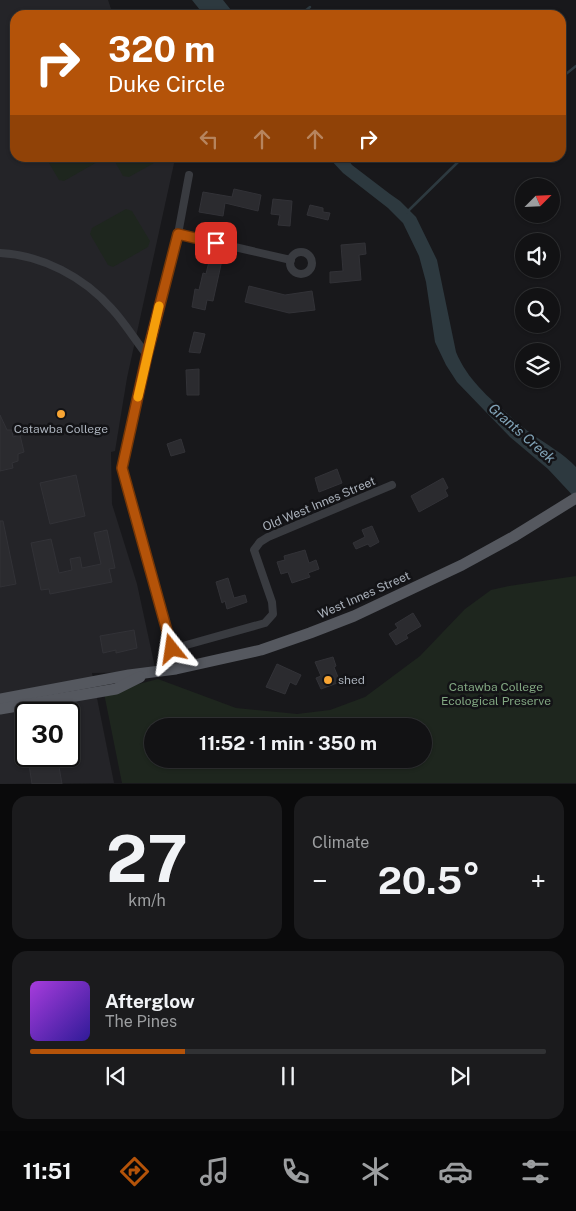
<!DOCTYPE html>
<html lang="en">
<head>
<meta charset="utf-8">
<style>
	:root { --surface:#121214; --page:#1b1b1d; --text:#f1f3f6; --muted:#9c9ea0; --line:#313234; --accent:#b45309 }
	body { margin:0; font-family:"Public Sans",sans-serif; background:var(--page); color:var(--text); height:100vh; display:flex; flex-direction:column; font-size:19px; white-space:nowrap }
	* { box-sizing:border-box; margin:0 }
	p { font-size:16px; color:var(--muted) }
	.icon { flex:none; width:28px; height:28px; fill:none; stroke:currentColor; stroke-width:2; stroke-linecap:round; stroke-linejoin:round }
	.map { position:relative; height:784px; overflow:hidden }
	.details { display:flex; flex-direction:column; gap:12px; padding:12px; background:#0a0a0b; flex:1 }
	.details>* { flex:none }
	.banner { position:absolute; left:10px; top:10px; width:556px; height:152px; border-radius:15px; box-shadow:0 1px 4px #0004,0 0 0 1px var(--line); background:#b45309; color:#fff; overflow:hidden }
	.needle { width:32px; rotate:66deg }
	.tools { position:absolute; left:515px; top:178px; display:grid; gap:10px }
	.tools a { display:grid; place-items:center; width:45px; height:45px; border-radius:50%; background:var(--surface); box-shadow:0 1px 4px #0004,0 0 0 1px var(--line); font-size:25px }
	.speed { position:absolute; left:15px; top:702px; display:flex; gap:10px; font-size:25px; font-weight:700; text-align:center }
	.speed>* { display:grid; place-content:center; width:65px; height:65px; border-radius:50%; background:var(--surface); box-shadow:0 1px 4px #0004,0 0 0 1px var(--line); line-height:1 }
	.speed .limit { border:2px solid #111; border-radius:8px; background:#fff; color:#111 }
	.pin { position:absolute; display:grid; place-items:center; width:42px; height:42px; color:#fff; margin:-21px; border-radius:10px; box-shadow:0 2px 8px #0006 }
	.me { position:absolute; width:55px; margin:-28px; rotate:345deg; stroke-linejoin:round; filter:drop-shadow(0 0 4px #0008) }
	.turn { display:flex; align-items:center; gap:18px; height:105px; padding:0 15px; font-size:22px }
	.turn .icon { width:65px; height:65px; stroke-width:2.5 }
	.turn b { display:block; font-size:35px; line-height:42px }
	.lanes { display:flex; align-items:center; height:48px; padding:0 15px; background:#0003; justify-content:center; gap:25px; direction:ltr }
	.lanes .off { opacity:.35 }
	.big { font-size:38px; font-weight:700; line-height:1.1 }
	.details .widget { flex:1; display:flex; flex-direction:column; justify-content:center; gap:8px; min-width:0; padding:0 18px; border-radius:15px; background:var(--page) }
	.details .dial { align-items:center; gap:0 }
	.dial b { font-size:65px; line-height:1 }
	.song { display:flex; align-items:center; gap:15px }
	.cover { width:60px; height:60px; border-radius:8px; background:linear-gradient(135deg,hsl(280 70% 55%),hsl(250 70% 35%)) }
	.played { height:5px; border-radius:2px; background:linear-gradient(90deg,var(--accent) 30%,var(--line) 30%) }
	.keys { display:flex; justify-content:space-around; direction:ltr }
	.heat { display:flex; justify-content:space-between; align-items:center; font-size:28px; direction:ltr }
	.details .tiles { flex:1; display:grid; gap:12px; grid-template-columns:1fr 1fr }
	.widget:last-child { grid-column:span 2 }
	.trip { position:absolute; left:144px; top:718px; width:288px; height:50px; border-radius:25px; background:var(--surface); box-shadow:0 1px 4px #0004,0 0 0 1px var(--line); font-weight:700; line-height:50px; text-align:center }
	.tabs { display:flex; height:80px; justify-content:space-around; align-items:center; background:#070708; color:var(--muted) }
	.tabs .icon { width:35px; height:35px }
	.tabs .selected { color:var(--accent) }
	.tabs b { font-size:22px; color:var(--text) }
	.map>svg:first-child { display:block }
	.built { fill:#242428; fill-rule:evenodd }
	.green { fill:#1e261e; fill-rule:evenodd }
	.water { fill:#2d393f }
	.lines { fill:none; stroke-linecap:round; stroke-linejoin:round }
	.stream { stroke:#2d393f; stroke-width:2.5 }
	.building { fill:#2b2b2f; stroke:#323237 }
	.street { stroke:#393b40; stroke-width:8 }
	.primary { stroke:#55585f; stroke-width:11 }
	.route-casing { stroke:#753606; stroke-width:12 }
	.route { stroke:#b45309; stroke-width:9 }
	.slow { stroke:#f59e0b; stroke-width:9 }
	.poi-dot { fill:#f8a533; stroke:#131316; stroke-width:2 }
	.labels { text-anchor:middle; stroke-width:5; stroke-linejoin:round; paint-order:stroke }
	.poi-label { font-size:12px; fill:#aab1bb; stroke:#131316 }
	.street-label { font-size:12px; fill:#aab1bb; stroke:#131316 }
	.park-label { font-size:12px; fill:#81a681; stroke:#131316 }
	.water-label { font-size:14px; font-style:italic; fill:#80a2b6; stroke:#131316 }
</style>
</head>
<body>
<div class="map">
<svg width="576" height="784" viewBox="0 0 576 784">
	<rect width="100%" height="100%" fill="#18181b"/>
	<path class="built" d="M0,0H108L113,15H15V158H175V159L127,378L115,451L111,452L112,504L137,584L156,672L92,673L114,783L0,784ZM26,714H69V756H26Z"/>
	<g class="green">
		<path d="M46,158H100L99,161L64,181L59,180Z"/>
		<path d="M113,158H163L129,177L123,176Z"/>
		<path d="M126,209L132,211L150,241L148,247L113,267L108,265L90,234L92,228Z"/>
		<path d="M576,576V783H122L104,693L158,679L236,708L297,714L330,710L365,697L420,656L465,609L491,590L509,586ZM152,726H422V759H152Z"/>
	</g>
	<g class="water">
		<path d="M192,0H223L235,15H204Z"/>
		<path d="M329,158H347L352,165L390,194L400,201L416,217L437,260L456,352C467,379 489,398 511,417C518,423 524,429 532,434C547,445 563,453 576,467V499L548,469L510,437L457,382L446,365L435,342L426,282L419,256L403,223L388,208L343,173Z"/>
	</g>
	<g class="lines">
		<g class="stream">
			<path d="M300,15L310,7"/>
			<path d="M561,78L576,66"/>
			<path d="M407,212L458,162"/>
		</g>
	</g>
	<g class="building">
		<path d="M234,189L261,195L258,211L225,203L223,216L199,212L203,192L232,197Z"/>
		<path d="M273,199L292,201L290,226L278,225L280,215L271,214Z"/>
		<path d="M310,205L323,208V212L330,213L328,220L307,215Z"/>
		<path d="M365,243L366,254L359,255L361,280L330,283V272L343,271L341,245Z"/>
		<path d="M210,257L222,260L213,301L207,300L205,310L192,307L195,289L199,290L203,273L206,274Z"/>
		<path d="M249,286L285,295L312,291L315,310L289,313L245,302Z"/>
		<path d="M194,332L205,334L200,353L189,352Z"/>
		<path d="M199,369V395H187L186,370Z"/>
		<path d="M0,415L7,430H12L13,437L20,435L24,452L18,454V461L12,463L13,468L0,471Z"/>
		<path d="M181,439L185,452L171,456L167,444Z"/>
		<path d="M337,469L342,483L319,492L315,478Z"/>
		<path d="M76,475L85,516L50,524L40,483Z"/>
		<path d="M443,478L448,488L445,490L448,496L419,512L411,496Z"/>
		<path d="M0,521H3L16,584L0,587Z"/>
		<path d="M372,526L379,542L370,547L368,544L356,549L353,543L365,537L362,530Z"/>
		<path d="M107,530L115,568L109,569L112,582L50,594L49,589L41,590L31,543L51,539L59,573L72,570L70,559L80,557L82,568L101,564L94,533Z"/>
		<path d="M305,550L309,563L316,560L319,569L308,573L310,577L292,583L288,572L281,574L277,562L285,560L284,556Z"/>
		<path d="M228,578L234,598L245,595L247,602L227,609L225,601L222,603L216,582Z"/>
		<path d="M413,613L421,626L406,635L408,638L396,645L389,634L398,628L395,624Z"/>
		<path d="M134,630L137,648L116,653V650L103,653L100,636Z"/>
		<path d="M333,657L336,666L334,667L340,682L321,689L316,678L321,676L315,662Z"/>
		<path d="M277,664L301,675L296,685L290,682L285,694L266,687Z"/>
		<path d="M43,756L44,764L58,761L62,784H32L28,758Z"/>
	</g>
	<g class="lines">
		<g class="street">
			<path d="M178,234L291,260"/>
			<circle cx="301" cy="263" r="11"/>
			<path d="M0,253C42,255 84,277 112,309C125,323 135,340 147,355"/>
			<path d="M172,649L265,623L273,614L272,602L254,550L260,542L268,537L392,485"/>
			<path d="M174,669L172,649L122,468L124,464L147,355L178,234L189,175"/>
		</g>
		<g class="primary">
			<path d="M0,699L129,675L176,669L261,650L310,633L354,616L462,565L513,537L576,498"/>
			<path d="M0,709L116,689L140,677"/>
		</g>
	</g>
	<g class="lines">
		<defs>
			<path id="route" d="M172,649L122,468L147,355L178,234L216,243"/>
		</defs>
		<use href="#route" class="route-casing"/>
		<use href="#route" class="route"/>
		<path class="slow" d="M138,397L159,306"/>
	</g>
	<g class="poi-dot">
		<circle cx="61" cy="414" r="5"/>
		<circle cx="328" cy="680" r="5"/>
	</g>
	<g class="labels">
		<g class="poi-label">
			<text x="61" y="433">Catawba College</text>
			<text x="338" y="684" text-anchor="start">shed</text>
		</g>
		<g class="street-label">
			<text transform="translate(319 504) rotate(-23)" y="4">Old West Innes Street</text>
			<text transform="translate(364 595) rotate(-24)" y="4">West Innes Street</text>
		</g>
		<g class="park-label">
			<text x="496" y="691">Catawba College<tspan x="496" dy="14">Ecological Preserve</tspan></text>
		</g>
		<g class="water-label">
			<text transform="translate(522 433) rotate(41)" y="5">Grants Creek</text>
		</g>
	</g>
</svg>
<div class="tools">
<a><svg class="needle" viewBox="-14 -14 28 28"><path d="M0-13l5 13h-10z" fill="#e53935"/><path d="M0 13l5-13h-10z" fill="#9c9ea0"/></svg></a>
<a><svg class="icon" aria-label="sound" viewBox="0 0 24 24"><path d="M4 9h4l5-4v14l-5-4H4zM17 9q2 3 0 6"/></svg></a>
<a><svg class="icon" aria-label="search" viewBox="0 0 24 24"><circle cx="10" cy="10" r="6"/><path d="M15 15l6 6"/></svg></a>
<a><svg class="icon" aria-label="layers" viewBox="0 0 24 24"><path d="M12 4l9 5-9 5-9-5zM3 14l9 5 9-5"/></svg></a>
</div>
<div class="speed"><div class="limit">30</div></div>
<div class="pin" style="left:216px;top:243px;background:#d93025"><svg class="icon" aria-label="arrive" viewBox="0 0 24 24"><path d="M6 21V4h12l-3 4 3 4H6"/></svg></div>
<svg class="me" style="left:172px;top:649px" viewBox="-20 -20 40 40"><path d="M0-17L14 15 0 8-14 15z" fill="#b45309" stroke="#fff" stroke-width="4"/></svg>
<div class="trip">11:52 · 1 min · 350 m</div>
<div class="banner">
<div class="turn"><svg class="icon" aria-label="right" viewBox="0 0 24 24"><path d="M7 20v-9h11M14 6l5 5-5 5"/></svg><div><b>320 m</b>Duke Circle</div></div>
<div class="lanes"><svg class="icon off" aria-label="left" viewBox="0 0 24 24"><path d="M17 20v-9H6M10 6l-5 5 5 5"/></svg><svg class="icon off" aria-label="ahead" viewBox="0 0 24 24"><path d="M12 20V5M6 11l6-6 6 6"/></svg><svg class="icon off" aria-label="ahead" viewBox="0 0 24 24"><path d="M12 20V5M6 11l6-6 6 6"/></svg><svg class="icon" aria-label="right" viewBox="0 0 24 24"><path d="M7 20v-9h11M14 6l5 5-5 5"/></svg></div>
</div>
</div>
<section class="details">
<div class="tiles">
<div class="widget dial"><b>27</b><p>km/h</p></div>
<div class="widget"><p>Climate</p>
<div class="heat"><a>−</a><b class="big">20.5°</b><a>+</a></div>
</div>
<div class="widget">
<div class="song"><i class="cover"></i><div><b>Afterglow</b><p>The Pines</p></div></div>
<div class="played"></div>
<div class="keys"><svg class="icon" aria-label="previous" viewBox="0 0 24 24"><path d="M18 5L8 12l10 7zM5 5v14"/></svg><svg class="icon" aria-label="pause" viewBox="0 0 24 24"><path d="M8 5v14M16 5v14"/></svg><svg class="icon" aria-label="next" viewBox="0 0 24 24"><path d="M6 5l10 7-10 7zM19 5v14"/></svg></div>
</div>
</div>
</section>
<nav class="tabs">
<b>11:51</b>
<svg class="icon selected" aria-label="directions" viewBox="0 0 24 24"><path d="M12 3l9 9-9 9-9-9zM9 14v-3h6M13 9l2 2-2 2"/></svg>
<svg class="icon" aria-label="music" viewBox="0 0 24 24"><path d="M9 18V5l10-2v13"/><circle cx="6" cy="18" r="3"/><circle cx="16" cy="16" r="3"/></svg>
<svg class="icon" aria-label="phone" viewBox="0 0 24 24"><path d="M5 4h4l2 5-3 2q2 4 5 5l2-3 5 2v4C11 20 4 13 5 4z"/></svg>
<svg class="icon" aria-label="climate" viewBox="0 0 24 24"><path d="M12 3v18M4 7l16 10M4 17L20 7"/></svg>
<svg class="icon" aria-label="car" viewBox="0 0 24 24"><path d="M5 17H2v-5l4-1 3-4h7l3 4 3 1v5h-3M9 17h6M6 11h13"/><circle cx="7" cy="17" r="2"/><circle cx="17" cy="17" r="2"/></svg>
<svg class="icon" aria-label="filters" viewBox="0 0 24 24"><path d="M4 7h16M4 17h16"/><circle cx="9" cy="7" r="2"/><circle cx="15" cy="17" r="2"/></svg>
</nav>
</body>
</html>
